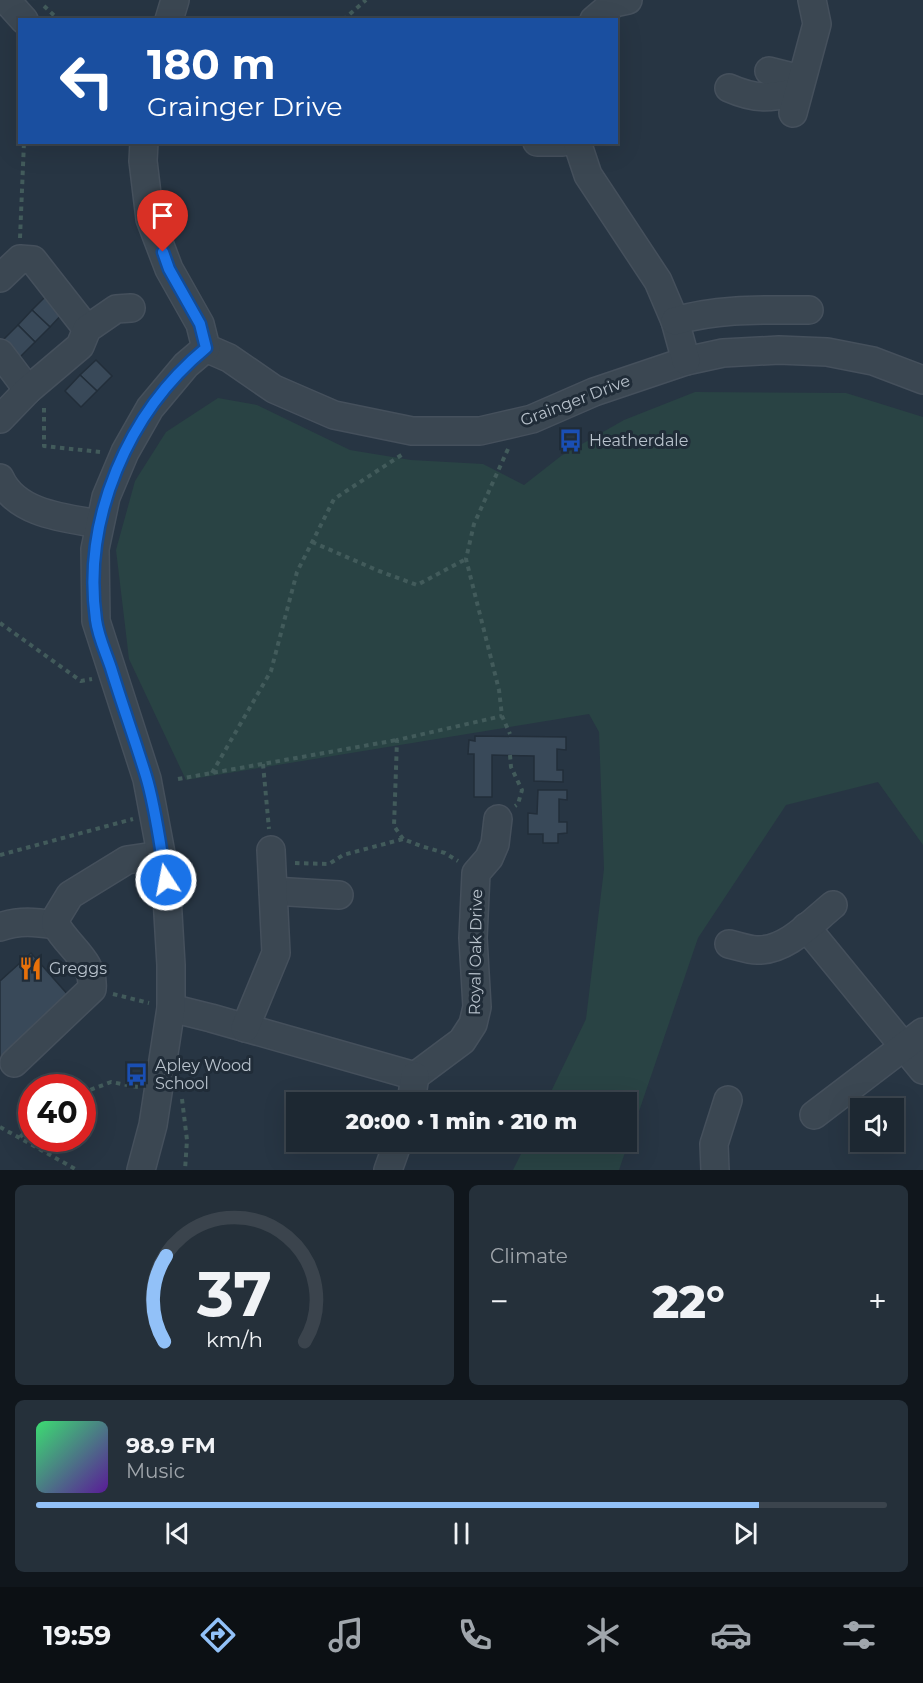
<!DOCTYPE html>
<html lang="en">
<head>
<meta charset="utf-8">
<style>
	:root { --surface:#1d2832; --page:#25303a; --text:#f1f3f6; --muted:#a0a6ac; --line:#3b444d; --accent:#92c1f8 }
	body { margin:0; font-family:Montserrat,sans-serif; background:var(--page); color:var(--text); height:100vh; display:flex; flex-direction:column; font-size:22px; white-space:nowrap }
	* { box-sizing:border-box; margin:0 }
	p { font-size:20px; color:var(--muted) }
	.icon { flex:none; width:33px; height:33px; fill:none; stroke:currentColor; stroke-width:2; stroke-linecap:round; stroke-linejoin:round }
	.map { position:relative; height:1170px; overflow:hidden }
	.side { display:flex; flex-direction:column; gap:15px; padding:15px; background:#10161c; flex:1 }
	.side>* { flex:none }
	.top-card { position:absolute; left:18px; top:18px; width:600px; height:126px; border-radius:0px; box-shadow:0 6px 24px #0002,0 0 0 2px var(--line); background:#1a4fa0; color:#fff; overflow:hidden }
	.buttons { position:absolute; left:850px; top:1098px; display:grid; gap:12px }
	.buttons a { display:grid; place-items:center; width:54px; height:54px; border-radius:0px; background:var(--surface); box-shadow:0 6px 24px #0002,0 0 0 2px var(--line); font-size:30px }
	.speed { position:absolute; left:18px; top:1074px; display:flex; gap:12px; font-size:30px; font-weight:700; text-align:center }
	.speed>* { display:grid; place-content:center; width:78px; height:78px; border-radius:50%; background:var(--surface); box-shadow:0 6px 24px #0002,0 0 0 2px var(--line); line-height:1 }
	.speed .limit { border:9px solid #d22; background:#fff; color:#111 }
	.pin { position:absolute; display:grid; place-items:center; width:51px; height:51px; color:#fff; margin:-62px -26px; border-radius:50% 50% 50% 0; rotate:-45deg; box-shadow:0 0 6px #0007 }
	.pin .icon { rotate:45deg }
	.me { position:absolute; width:66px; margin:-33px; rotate:349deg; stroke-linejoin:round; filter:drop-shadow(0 0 4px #0008) }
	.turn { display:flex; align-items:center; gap:21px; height:126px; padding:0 30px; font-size:27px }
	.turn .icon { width:78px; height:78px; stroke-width:2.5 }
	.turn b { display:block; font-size:42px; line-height:51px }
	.big { font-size:45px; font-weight:800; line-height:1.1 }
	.side .widget { flex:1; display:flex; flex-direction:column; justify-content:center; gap:9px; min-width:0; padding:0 21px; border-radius:9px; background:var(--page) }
	.side .dial { align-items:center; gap:0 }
	.dial svg { height:156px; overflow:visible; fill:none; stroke:var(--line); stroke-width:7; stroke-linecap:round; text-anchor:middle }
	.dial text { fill:var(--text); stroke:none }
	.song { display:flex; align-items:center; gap:18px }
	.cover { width:72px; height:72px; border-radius:9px; background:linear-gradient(135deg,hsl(140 70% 55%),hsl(270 70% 35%)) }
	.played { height:6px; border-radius:3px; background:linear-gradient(90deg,var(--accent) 85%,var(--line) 85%) }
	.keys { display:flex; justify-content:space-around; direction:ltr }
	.heat { display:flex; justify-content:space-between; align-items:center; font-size:33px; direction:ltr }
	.side .tiles { flex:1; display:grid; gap:15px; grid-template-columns:1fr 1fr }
	.widget:last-child { grid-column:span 2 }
	.trip { position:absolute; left:286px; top:1092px; width:351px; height:60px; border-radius:0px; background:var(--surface); box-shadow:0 6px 24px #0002,0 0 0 2px var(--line); font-weight:800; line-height:60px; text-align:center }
	.menu { display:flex; height:96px; justify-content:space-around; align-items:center; background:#0c1014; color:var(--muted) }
	.menu .icon { width:42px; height:42px }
	.menu .active { color:var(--accent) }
	.menu b { font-size:27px; color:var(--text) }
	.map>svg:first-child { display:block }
	.green { fill:#294344 }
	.building { fill:#394959; stroke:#222e3a; stroke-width:1.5 }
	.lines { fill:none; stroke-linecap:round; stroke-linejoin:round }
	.minor-casing { stroke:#45505c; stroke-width:30 }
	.path { stroke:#425b5b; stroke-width:4; stroke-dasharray:4.5 4.5; stroke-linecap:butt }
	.minor { stroke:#3b4752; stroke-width:27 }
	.route-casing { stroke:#114b97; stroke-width:15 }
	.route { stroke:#1a73e8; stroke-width:10 }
	.labels { text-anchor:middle; stroke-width:6; stroke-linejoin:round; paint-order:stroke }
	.street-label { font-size:16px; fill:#b8c2cc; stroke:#202c38 }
	.poi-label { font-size:16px; fill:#b8c2cc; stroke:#202c38; text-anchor:start }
</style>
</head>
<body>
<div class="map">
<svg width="923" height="1170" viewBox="0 0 923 1170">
	<rect width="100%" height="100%" fill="#273543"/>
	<path class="green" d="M695,392L846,393L923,417V845L878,782L786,805L698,938L619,1170H513L527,1142H627V1102H546L586,1019L604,869L599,732L589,714L186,780L129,659L116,550L135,481L166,432L218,398L257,405L350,450L411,460L483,464L524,485L561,456L624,420Z"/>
	<g class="building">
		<path d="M47,295L64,312L50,327L32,310Z"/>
		<path d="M32,310L50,327L35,342L18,325Z"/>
		<path d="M18,325L35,342L20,357L3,340Z"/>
		<path d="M96,360L112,376L97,391L80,375Z"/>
		<path d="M80,375L97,391L81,407L65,391Z"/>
		<path d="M475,736L566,737V750L557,749V770H563V782L534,781V756L492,755V797H474V754H468L469,740L475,741Z"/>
		<path d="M538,790H567V800L559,799V822H567V833L558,834V843H543V834H528V813L537,814Z"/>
		<path d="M31,953L69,996L0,1059V981Z"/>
	</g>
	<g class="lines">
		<defs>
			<g id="minor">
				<path d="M6,0L24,20"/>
				<path d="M169,20L175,0"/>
				<path d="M594,20L614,3L628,0"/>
				<path d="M769,71L801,79"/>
				<path d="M729,88C756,100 770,98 798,92"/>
				<path d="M793,113L817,24L812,0"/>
				<path d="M144,142L143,161L150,219L169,269L200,324L206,348L229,358L274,389L334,415L412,431H480L532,419L594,392L686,361L723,353L779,350L827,352L873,361L923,380"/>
				<path d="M537,142H563"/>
				<path d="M577,142L588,175L658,281L675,321L686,361"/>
				<path d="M0,278L20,259L33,260L87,329"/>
				<path d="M675,321C719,308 764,310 809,310"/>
				<path d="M0,353L28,390"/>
				<path d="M0,419L28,390L80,346L87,329L116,309L131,308"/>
				<path d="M0,478C16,514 65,518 99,524"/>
				<path d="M273,891L339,895"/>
				<path d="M0,927C19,920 36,922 56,925"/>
				<path d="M806,927L923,1070"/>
				<path d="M729,944C738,946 748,950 757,950C786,951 811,923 833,905"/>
				<path d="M171,1008L211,1018L415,1076L462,1041L473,1024L477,1007L473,938L476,873L489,858L495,844L498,819"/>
				<path d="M245,1028L276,953L271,850"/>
				<path d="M14,1063L92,989C95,962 68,947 56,925V918L70,895L127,860L161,855"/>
				<path d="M411,1102L415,1076"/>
				<path d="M814,1115L923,1032"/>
				<path d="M141,1170L153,1125L171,1008V965L166,880L147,779L96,621L95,549L106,497L125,452L150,408L186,365L206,348"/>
				<path d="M388,1170L398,1142"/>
				<path d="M715,1170L714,1144L728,1100"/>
			</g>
		</defs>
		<use href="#minor" class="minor-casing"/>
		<g class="path">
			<path d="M44,6L59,20"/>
			<path d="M343,20L366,0"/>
			<path d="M20,238L24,142"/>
			<path d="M44,408V446L100,452"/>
			<path d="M508,449L474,524L466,559L499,690L502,716L510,734"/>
			<path d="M312,542L379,571L417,585L466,559"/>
			<path d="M0,623L81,681L92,679"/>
			<path d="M510,755L511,767L522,790L518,804L515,806"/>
			<path d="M263,764L269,829"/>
			<path d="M212,773L271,671L297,572L334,499L403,454"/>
			<path d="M178,779L397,740"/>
			<path d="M403,839L394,826L397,740L502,716"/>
			<path d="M0,855L133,819"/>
			<path d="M295,863L329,864L343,855L403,839L421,846L445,853L458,861"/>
			<path d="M113,994L149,1003"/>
			<path d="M82,1093L111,1082L138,1087"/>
			<path d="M182,1099L187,1140L185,1170"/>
			<path d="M0,1127L77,1170"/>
			<path d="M20,1137L32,1126"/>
		</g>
		<use href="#minor" class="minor"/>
	</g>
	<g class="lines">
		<defs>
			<path id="route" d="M163,252L169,269L200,324L206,348C128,412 82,519 96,620C98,636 106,653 111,668C122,704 135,740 146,776C156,809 160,846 166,880"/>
		</defs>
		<use href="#route" class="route-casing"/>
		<use href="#route" class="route"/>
	</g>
	<defs>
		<symbol id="bus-bare" viewBox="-9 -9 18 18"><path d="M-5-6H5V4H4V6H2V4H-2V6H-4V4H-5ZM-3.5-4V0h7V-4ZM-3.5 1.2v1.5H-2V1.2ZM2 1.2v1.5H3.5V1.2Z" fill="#1a4fb4" stroke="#202c38" stroke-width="2.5" paint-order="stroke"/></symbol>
		<symbol id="restaurant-bare" viewBox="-9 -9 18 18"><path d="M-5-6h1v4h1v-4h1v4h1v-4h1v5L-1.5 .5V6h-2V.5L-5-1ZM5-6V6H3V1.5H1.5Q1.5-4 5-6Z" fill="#e8710a" stroke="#202c38" stroke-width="2.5" paint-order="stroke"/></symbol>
	</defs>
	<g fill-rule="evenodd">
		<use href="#bus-bare" x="554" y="424" width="33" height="33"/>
		<use href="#restaurant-bare" x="14" y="952" width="33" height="33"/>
		<use href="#bus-bare" x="120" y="1058" width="33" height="33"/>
	</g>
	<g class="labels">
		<g class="street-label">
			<text transform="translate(575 400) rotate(-21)" y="6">Grainger Drive</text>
			<text transform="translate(475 952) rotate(-89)" y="6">Royal Oak Drive</text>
		</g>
		<g class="poi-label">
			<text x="589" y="446">Heatherdale</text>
			<text x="49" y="974">Greggs</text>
			<text x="155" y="1071">Apley Wood<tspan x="155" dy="18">School</tspan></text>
		</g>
	</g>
</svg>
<div class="buttons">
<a><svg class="icon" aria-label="sound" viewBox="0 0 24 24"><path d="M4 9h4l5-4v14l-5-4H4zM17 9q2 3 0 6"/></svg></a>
</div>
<div class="speed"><div class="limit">40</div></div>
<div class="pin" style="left:163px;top:252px;background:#d93025"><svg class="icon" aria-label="arrive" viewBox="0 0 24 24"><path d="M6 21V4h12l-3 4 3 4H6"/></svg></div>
<svg class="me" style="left:166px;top:880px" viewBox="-20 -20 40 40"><circle r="17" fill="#1a73e8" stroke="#fff" stroke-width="3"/><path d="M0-11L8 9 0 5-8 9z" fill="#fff"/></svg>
<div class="trip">20:00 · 1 min · 210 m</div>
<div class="top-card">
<div class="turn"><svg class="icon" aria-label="left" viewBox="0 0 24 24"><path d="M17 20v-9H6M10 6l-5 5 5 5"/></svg><div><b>180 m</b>Grainger Drive</div></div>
</div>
</div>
<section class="side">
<div class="tiles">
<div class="widget dial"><svg viewBox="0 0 100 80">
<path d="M14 69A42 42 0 1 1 86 69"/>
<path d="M14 69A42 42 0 0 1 15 25" stroke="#92c1f8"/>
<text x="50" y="56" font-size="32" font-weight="700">37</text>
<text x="50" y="72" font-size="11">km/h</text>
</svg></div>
<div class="widget"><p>Climate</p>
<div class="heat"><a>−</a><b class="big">22°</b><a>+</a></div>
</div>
<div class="widget">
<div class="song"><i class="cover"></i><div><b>98.9 FM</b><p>Music</p></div></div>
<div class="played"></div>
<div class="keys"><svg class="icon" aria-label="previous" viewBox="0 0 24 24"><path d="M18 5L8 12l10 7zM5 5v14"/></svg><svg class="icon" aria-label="pause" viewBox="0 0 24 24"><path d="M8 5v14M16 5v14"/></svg><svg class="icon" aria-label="next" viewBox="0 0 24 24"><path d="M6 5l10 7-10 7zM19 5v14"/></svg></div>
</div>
</div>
</section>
<nav class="menu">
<b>19:59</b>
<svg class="icon active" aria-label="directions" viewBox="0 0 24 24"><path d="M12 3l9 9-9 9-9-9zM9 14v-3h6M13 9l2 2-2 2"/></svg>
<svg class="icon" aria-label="music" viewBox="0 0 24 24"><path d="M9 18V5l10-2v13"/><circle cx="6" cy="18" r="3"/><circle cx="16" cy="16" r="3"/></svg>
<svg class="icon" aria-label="phone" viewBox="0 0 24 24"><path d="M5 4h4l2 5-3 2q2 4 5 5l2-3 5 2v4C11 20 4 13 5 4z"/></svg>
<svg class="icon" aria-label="climate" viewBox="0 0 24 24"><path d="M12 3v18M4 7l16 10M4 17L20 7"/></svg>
<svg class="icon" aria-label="car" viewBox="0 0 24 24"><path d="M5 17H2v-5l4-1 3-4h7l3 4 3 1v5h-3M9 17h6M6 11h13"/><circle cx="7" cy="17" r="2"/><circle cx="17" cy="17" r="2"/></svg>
<svg class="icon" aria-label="filters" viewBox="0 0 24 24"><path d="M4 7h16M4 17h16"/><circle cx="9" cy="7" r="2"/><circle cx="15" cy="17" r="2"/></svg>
</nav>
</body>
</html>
